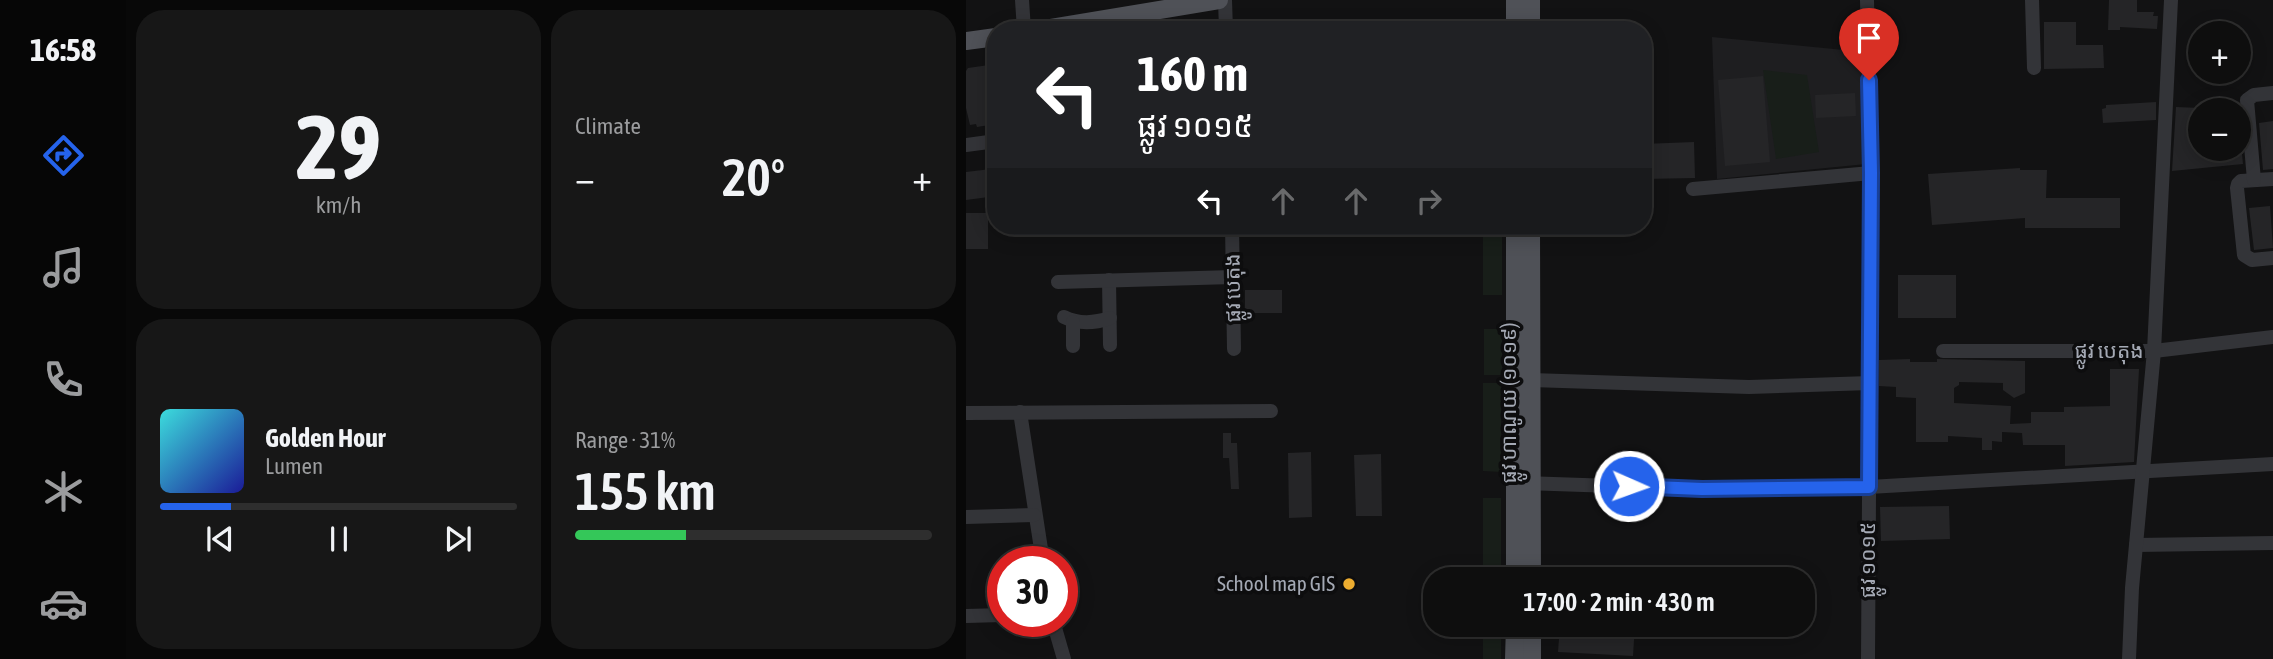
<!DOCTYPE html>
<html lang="en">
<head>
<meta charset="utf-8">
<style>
	:root { --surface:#0e0e0e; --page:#171717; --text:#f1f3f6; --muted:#9b9c9e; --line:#2e2e2e; --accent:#2563eb }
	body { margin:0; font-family:"Asap Condensed","Noto Sans Khmer",sans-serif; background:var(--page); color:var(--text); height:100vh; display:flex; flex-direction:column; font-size:26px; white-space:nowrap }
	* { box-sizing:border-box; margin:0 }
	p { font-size:23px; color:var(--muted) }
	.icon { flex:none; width:38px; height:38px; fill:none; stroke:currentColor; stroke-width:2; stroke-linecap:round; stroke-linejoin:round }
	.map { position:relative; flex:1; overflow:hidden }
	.drawer { display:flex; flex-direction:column; gap:10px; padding:10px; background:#080808; width:840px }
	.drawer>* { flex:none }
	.guide { position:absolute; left:21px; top:21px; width:665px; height:214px; border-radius:28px; box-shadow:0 4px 18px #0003,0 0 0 2px var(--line); background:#202124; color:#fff; overflow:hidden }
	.fabs { position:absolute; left:1222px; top:21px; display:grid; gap:14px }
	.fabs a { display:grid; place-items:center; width:63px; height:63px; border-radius:50%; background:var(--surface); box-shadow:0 4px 18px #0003,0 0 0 2px var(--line); font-size:35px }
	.speed { position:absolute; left:21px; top:546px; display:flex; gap:14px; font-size:35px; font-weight:700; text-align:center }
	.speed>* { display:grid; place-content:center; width:91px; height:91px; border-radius:50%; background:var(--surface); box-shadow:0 4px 18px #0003,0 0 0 2px var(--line); line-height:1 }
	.speed .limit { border:10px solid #d22; background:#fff; color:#111 }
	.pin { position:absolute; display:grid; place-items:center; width:60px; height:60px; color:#fff; margin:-72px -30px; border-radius:50% 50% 50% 0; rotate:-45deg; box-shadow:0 0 7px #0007 }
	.pin .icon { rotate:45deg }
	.me { position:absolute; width:77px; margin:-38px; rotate:92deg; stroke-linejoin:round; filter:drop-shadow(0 0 5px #0008) }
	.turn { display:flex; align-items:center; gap:24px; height:147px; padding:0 35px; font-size:32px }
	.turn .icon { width:91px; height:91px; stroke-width:2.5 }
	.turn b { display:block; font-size:49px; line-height:60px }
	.lanes { display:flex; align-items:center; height:66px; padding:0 35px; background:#0003; justify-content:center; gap:35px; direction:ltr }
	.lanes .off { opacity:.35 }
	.big { font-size:52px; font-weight:600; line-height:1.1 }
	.drawer .widget { flex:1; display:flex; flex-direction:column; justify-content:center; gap:10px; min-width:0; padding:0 24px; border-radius:28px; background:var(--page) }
	.drawer .dial { align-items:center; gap:0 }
	.dial b { font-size:91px; line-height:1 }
	.song { display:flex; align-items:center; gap:21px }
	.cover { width:84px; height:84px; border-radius:10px; background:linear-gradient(135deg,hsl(180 70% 55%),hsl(240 70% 35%)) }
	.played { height:7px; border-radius:4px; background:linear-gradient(90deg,var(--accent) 20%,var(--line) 20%) }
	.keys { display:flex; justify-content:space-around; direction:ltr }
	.heat { display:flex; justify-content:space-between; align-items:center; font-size:38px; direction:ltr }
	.charge { height:10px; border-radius:5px; background:linear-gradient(90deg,#34c759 31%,var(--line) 0) }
	.drawer .tiles { flex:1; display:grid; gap:10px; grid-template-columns:repeat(2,1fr) }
	.trip { position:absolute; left:457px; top:567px; width:392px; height:70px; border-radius:28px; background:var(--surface); box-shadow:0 4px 18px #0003,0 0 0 2px var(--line); font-weight:600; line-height:70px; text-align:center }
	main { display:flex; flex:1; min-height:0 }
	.menu { display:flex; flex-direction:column; width:126px; justify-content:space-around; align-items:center; background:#060606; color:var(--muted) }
	.menu .icon { width:49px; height:49px }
	.menu .active { color:var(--accent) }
	.menu b { font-size:32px; color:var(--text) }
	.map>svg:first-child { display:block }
	.built { fill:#1e1e20 }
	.green { fill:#181e19 }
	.building { fill:#252527 }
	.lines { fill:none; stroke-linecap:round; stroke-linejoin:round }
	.minor { stroke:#333438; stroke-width:14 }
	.major { stroke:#4f5157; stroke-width:18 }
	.route-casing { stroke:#184099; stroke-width:18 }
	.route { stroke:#2563eb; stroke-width:12 }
	.poi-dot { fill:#edad30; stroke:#0d0d0e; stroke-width:2.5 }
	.labels { text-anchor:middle; stroke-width:7; stroke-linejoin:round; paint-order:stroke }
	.street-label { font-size:21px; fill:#a4a9b4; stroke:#0d0d0e }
	.poi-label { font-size:21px; fill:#a4a9b4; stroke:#0d0d0e; text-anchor:end }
</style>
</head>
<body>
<main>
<nav class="menu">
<b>16:58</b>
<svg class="icon active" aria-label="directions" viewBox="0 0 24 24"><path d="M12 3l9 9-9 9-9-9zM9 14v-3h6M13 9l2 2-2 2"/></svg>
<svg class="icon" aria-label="music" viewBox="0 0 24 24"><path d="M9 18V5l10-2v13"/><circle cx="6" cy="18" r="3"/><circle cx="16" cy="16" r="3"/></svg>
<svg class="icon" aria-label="phone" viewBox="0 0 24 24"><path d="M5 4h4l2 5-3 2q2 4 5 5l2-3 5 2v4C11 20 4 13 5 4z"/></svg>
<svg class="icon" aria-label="climate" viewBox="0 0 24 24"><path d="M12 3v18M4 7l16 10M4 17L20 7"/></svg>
<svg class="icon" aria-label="car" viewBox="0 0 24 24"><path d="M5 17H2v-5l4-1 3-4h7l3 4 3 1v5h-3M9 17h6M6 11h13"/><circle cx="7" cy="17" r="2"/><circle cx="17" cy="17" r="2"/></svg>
</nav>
<section class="drawer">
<div class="tiles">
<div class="widget dial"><b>29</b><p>km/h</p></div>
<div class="widget"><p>Climate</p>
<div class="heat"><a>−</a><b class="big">20°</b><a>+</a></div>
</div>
<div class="widget">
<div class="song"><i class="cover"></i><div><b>Golden Hour</b><p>Lumen</p></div></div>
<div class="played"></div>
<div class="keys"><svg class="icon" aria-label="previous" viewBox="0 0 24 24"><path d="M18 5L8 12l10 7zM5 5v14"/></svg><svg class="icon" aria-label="pause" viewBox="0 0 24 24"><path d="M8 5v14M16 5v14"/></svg><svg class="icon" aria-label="next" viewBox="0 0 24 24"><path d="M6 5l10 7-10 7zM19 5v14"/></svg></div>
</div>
<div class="widget"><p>Range · 31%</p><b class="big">155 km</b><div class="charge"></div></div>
</div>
</section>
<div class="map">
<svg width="1307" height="659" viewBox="0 0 1307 659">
	<rect width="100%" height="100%" fill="#121213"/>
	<path class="built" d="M746,37L898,52L900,164L751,179Z"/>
	<g class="green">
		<path d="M797,70L841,75L853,152L810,159Z"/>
		<rect x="517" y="226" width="19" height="69"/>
		<rect x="518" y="329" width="18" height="46"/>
		<path d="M517,383H535V472L517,471Z"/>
		<rect x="517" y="498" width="18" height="76"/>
		<rect x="517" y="625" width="18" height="34"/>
	</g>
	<g class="building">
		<path d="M1143,0H1171V12H1188L1187,16H1192L1191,29L1154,27V30H1142Z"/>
		<path d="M1078,22H1110V45H1137L1138,68L1078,69Z"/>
		<path d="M30,64V124L11,127L10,124L4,125L0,108V71L2,68Z"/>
		<path d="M797,76L804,162L759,166L752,80Z"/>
		<path d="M889,93L890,116L850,118L849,95Z"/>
		<path d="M1190,102V120L1137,123L1136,109L1140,108V105Z"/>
		<path d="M1210,107L1234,108V149H1272L1273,124L1277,164L1206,171Z"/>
		<path d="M1307,121V169L1297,170L1293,123Z"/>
		<path d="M728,142L729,178L677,179V144Z"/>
		<path d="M1054,168V170H1081L1080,198H1154V228H1059V218L966,225L962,174Z"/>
		<path d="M25,169V171L30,170V196L0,200V172Z"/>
		<path d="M1304,206L1307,248L1288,250L1283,208Z"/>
		<rect x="0" y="213" width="22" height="36"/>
		<rect x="932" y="275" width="58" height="43"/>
		<rect x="279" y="290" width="37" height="23"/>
		<path d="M944,359V362H971V359L1059,361V393L1048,398L1037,390V383L993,382V385L988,388V403L1045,406L1044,424L1065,423V412H1098V407L1144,406V369H1173L1168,462L1099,466V445H1057L1056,433L1036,432V442L1026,441V450H1016V438L982,436V442H950V398L930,397V387L913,386V360Z"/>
		<path d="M257,433H265V443H271L273,489H265L263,458H257Z"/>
		<path d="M345,452L346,517L323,518L322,453Z"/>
		<path d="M415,454L416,516H390L388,455Z"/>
		<path d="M983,506L984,539L915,541L914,507Z"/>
		<path d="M594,625H669L667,656L592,652Z"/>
	</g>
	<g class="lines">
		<g class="minor">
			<path d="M56,0L58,30"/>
			<path d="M259,0L260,30"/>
			<path d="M901,0L905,173L902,659"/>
			<path d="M1066,0L1068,68"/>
			<path d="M0,145L30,141"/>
			<path d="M1307,179L1275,181L1272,184L1271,188L1278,255L1286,260L1307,258"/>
			<path d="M1288,180L1281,100L1288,95L1307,93"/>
			<path d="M727,189L905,173"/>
			<path d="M266,226L268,349"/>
			<path d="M143,280L144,345"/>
			<path d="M92,282L267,277"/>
			<path d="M98,317C112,324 129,323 144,318"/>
			<path d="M107,346V322"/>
			<path d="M977,351H1188L1307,337"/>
			<path d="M565,380L783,387L904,383"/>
			<path d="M54,412L77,562"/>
			<path d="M0,413L305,411"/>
			<path d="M557,483L736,489L903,487L1307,464"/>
			<path d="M0,517L68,515"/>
			<path d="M1170,545L1307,543"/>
			<path d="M0,616L37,615"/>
			<path d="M87,621L98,659"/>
			<path d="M1163,659L1166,588L1188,351L1205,0"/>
		</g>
		<g class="major">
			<path d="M73,30L253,0"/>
			<path d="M549,30V0"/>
			<path d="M565,30V0"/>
			<path d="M0,41L30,37"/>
			<path d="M565,226L566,579"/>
			<path d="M549,579V226"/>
			<path d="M566,625V659"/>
			<path d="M548,659L549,625"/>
		</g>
	</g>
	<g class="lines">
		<defs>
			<path id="route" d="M663,486L736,489L903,487L905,173L903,80"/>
		</defs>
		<use href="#route" class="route-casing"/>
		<use href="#route" class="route"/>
	</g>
	<circle class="poi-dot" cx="383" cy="584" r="7"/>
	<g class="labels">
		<g class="street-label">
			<text transform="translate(267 288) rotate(-91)" y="7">ផ្លូវ បេតុង</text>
			<text x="1143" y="358">ផ្លូវ បេតុង</text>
			<text transform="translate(543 403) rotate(-90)" y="7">ផ្លូវ ហាណូយ (១០១៩)</text>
			<text transform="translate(902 560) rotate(-90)" y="7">ផ្លូវ ១០១៥</text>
		</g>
		<g class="poi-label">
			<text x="369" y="591">School map GIS</text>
		</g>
	</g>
</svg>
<div class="fabs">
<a>+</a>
<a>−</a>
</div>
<div class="speed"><div class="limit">30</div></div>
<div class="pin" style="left:903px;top:80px;background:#d93025"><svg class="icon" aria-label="arrive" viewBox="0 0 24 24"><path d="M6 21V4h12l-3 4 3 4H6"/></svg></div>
<svg class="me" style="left:663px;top:486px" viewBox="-20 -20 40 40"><circle r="17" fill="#2563eb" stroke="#fff" stroke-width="3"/><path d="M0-11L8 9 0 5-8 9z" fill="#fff"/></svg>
<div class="trip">17:00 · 2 min · 430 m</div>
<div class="guide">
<div class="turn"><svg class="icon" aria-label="left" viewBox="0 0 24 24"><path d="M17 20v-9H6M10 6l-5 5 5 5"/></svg><div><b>160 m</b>ផ្លូវ ១០១៥</div></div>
<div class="lanes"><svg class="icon" aria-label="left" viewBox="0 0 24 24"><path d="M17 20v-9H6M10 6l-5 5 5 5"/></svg><svg class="icon off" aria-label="ahead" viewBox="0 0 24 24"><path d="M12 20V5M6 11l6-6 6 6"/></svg><svg class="icon off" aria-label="ahead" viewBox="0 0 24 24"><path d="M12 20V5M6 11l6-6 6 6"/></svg><svg class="icon off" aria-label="right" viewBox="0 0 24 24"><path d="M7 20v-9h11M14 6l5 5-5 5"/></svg></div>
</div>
</div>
</main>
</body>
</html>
